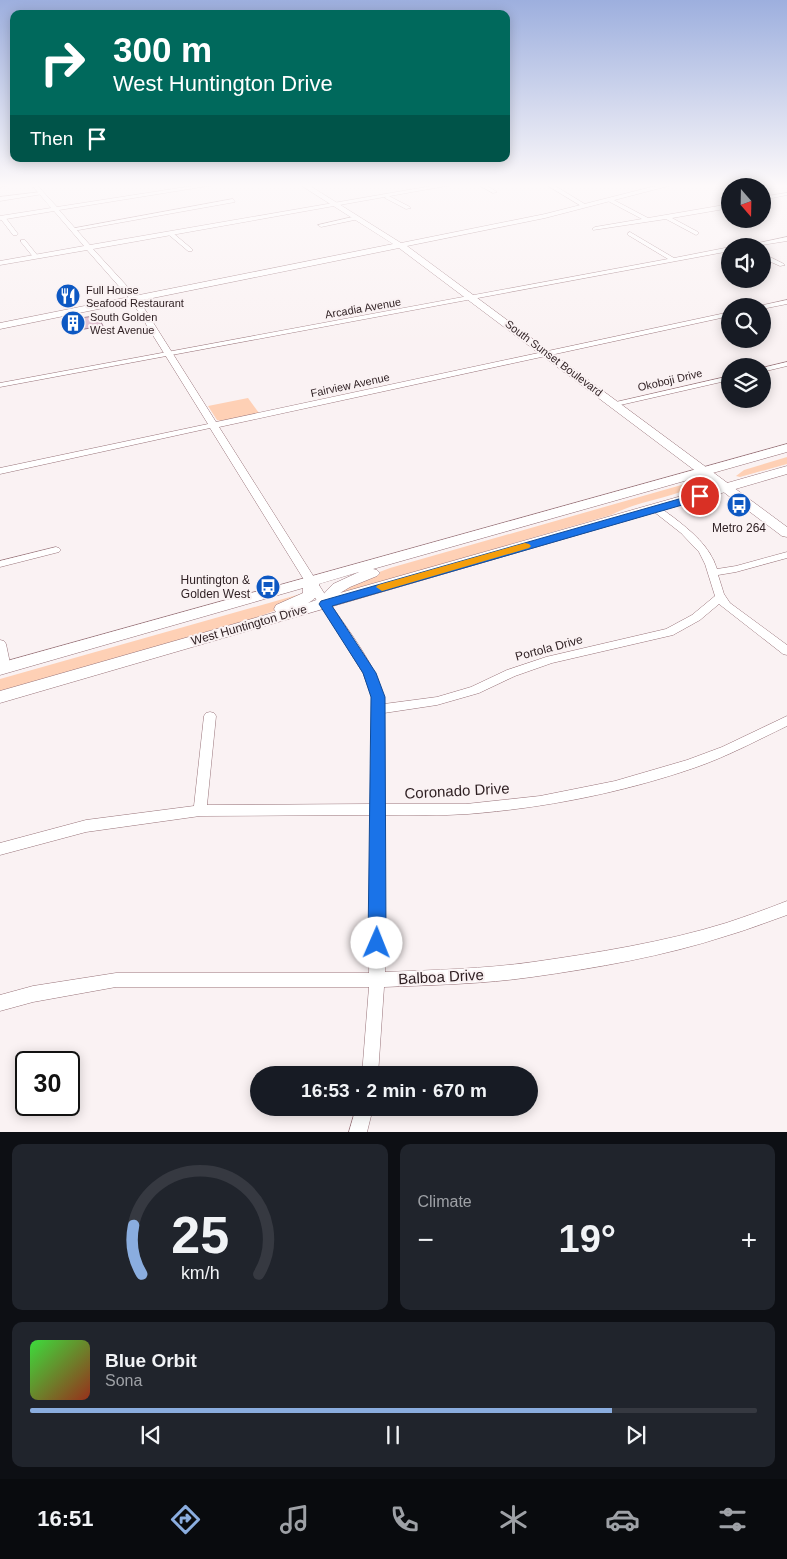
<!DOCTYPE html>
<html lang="en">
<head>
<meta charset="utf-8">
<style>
	:root { --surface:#171b24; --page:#20242c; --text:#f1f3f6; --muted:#9ea1a6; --line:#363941; --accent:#8aaddf }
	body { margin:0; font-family:Helvetica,sans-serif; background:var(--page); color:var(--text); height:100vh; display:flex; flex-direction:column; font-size:19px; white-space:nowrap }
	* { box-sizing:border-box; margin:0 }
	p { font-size:16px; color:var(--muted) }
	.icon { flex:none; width:28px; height:28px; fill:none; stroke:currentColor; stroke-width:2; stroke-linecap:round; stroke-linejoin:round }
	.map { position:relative; height:1132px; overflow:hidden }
	.side { display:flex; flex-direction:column; gap:12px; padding:12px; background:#0d0f14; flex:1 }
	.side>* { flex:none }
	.guide { position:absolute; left:10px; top:10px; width:500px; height:152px; border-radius:10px; box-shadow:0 2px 12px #0003; background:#00695c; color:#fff; overflow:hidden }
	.needle { width:32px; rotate:160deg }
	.controls { position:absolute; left:721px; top:178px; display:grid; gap:10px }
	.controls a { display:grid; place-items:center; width:50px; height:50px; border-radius:50%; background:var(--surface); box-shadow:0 2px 12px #0003; font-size:25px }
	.speed { position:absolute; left:15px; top:1051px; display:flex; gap:10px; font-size:25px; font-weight:700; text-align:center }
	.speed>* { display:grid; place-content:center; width:65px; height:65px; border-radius:50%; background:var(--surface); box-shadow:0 2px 12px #0003; line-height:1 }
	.speed .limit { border:2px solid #111; border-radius:8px; background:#fff; color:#111 }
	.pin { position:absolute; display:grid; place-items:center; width:42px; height:42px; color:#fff; margin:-21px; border:2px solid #fff; border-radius:50%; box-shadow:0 1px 5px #0007 }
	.me { position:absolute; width:55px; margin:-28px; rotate:1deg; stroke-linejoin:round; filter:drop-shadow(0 0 4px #0008) }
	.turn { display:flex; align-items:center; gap:18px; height:105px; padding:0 20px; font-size:22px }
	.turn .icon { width:65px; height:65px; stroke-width:2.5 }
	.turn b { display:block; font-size:35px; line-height:42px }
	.then { display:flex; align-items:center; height:48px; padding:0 20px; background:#0003; gap:10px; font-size:19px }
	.big { font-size:38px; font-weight:800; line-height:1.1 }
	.side .widget { flex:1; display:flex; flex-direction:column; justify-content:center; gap:8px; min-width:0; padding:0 18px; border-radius:10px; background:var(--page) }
	.side .dial { align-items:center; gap:0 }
	.dial svg { height:130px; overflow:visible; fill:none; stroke:var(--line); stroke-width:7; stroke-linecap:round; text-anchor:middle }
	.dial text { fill:var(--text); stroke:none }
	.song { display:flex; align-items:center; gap:15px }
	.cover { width:60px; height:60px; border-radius:8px; background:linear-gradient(135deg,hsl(120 70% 55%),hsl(10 70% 35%)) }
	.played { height:5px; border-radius:2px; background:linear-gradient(90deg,var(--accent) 80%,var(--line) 80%) }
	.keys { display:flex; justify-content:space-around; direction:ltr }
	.heat { display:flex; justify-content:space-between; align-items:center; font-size:28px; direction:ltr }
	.side .tiles { flex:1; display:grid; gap:12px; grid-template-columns:1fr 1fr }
	.widget:last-child { grid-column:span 2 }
	.trip { position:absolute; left:250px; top:1066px; width:288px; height:50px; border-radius:25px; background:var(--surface); box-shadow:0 2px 12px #0003; font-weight:800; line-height:50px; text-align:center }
	.tab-bar { display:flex; height:80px; justify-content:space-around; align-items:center; background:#090b0e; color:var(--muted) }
	.tab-bar .icon { width:35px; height:35px }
	.tab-bar .current { color:var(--accent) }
	.tab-bar b { font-size:22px; color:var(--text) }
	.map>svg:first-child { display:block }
	.green { fill:#fed0b5 }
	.building { fill:#debacc; stroke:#967586 }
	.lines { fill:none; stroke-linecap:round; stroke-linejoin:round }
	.minor-casing { stroke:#987379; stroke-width:1 }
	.tertiary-casing { stroke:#987379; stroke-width:1 }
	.secondary-casing { stroke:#987379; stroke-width:1 }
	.primary-casing { stroke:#987379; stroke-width:1 }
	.minor { fill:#fff; fill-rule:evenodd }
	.tertiary { fill:#fff; fill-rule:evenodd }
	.secondary { fill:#fff; fill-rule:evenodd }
	.primary { fill:#fff; fill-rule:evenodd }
	.route { fill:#1a73e8; stroke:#114b97 }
	.slow { fill:#f59e0b }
	.labels { text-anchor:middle; stroke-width:4; stroke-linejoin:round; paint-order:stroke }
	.far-poi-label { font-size:11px; fill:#2d1e21; stroke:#faf2f3; text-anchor:start }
	.far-street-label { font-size:11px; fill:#2d1e21; stroke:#faf2f3 }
	.poi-label { font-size:12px; fill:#2d1e21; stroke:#faf2f3 }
	.street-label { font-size:12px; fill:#2d1e21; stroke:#faf2f3 }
	.near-street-label { font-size:15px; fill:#2d1e21; stroke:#faf2f3 }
</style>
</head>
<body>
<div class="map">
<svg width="787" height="1132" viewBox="0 0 787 1132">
	<rect width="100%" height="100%" fill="#faf2f3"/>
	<g class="green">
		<path d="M248,398L259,413L221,421L217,420L208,406Z"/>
		<path d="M787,457V464L740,477L736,476L744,470Z"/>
		<path d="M699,480L702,483C674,498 640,500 611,515L338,594L353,582L390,568Z"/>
		<path d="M304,593L279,609L247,621L0,692V679Z"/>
	</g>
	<path class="building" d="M94,316L96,319L99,318L103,326L72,331L67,320Z"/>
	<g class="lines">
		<defs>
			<g id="minor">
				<path d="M14,184L0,187V185Z"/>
				<path d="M35,184H46L32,187V185Z"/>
				<path d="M477,184H484L497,192L493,193Z"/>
				<path d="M41,192L43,194L0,201V197Z"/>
				<path d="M787,193V195L762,200V197Z"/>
				<path d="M387,195L410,207L411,208L406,209L385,198Z"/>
				<path d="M610,198L648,218L730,204V208L672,218L698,232V234L696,235L666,219L593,230L592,229L595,227L642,219L608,201Z"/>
				<path d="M233,199L235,202L73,231L70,229Z"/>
				<path d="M357,216L360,218L359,219L321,227L318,225Z"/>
				<path d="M1,217H5L18,234L17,235H13L0,218Z"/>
				<path d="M630,232L674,258L730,247V251L0,387V383L668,259L628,235V233Z"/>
				<path d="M169,233H173L192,249V251H188L169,235Z"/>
				<path d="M787,237V241L755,246H744Z"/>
				<path d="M21,240H25L38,256V258H34L21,242Z"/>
				<path d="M762,253L784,264L785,265L780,266L762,258Z"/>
				<path d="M787,362V366L762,372V368Z"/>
				<path d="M730,376V380L616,406L612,404L616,402Z"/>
				<path d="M656,506C662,508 667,513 673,517C691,531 710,546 717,569L736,566L787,552V558L736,572L718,575L724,594L730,603L787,645V655L783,654L719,604L700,620L673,635L552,663L515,676L479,693L437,705L384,713V804H466L540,796L615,781L687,760L722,747L787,716V726C756,741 726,757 694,768C621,793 544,808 468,814C440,816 412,815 384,815L385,972C434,970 484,969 533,962C596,953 665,942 726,923C747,916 767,909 787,901V915C767,922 747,930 726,936C665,956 596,968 532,977C484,984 434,985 384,987L378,1075H362L369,987H116L33,1002L0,1011V995L33,986L116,973H369L371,815L200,816L86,832L0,855V843L86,820L194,806L204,716L206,713L210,712L214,713L216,716L207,805L371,804L372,697L363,673L320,604L321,602H329C345,626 384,675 384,704L437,697L471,687L507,670L546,657L666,629L692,615L715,596L705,564L699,552L681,533L653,511L651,509Z"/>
				<path d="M56,547L59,548L61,550L59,552L0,567V561Z"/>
				<path d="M0,640L4,641L6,644L11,668L9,671L5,672L0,669Z"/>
				<path d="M356,1108H373L367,1132H349Z"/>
			</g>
			<g id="tertiary">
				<path d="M31,184H36L57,207L205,184H220L59,210L90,245L443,184H457L93,249L137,297L216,422L730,312V316L219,427L331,604L325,608L319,604L210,428L0,474V468L208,424L131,300L87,250L0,265V261L84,246L54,211L0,220V216L51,208Z"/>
				<path d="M545,184H552L588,206L583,207Z"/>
				<path d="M787,300V304L762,309V306H759Z"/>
			</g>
			<path id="secondary" d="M299,184H307L401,243L545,214L663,184H676L545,218L407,246L787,527V537L782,536L399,248L0,329V323L393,244Z"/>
			<path id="primary" d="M787,444V452L373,569L377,570L380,573L377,576L350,587L340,593L787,466V474L0,703V691L276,612L274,609L276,605L303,593V588L0,675V663ZM359,572L333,584L319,599L308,603C317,598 319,594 319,584Z"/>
		</defs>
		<use href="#minor" class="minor-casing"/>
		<use href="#tertiary" class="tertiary-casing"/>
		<use href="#secondary" class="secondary-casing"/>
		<use href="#primary" class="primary-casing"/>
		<use href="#minor" class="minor"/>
		<use href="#tertiary" class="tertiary"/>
		<use href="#secondary" class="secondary"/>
		<use href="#primary" class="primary"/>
	</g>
	<linearGradient id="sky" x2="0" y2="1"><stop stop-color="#9dafde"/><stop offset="0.54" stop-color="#fdf9fa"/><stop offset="1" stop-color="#fdf9fa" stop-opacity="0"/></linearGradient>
	<rect width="787" height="343" fill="url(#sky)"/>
	<path class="route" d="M700,493L703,494L705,496L703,499L332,606L376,673L385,697L386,943L383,949L377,951L371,949L368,943L371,697L363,673L319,604L321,601Z"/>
	<path class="slow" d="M525,543L529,544L531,546L529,548L382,591L376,587L378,585Z"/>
	<defs>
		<symbol id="restaurant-disc" viewBox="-11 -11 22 22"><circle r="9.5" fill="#0d58c3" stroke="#faf2f3"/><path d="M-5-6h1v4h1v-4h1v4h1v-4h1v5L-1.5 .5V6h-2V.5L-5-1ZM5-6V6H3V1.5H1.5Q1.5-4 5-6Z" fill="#fff"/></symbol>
		<symbol id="building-disc" viewBox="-11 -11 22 22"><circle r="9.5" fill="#0d58c3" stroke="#faf2f3"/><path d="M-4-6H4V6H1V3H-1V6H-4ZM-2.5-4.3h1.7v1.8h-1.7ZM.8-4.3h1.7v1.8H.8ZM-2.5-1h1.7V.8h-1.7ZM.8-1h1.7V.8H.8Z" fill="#fff"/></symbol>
		<symbol id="bus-disc" viewBox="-11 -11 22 22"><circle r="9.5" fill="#0d58c3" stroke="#faf2f3"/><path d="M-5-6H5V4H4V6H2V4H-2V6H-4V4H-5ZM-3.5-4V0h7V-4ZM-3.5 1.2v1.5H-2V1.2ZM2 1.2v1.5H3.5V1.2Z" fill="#fff"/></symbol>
	</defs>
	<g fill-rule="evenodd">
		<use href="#restaurant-disc" x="54" y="282" width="28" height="28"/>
		<use href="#building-disc" x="59" y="309" width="28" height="28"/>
		<use href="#bus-disc" x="725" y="491" width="28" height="28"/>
		<use href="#bus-disc" x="254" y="573" width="28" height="28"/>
	</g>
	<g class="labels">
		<g class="far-poi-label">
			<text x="86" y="294">Full House<tspan x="86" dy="13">Seafood Restaurant</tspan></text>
			<text x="90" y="321">South Golden<tspan x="90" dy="13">West Avenue</tspan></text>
		</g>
		<g class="far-street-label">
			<text transform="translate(363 308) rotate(-10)" y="4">Arcadia Avenue</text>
			<text transform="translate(554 358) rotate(37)" y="4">South Sunset Boulevard</text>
			<text transform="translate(670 380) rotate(-13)" y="4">Okoboji Drive</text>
			<text transform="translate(350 385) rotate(-12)" y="4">Fairview Avenue</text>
		</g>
		<g class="poi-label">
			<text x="739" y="532">Metro 264</text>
			<text x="250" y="584" text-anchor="end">Huntington &amp;<tspan x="250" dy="14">Golden West</tspan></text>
		</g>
		<g class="street-label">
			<text transform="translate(249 625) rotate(-16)" y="4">West Huntington Drive</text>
			<text transform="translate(549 648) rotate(-15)" y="4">Portola Drive</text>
		</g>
		<g class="near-street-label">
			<text transform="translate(457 791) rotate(-3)" y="5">Coronado Drive</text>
			<text transform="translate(441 977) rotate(-3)" y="5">Balboa Drive</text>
		</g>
	</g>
</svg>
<div class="controls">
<a><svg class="needle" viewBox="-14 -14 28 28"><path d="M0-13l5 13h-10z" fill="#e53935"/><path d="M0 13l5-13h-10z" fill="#9ea1a6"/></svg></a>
<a><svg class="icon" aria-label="sound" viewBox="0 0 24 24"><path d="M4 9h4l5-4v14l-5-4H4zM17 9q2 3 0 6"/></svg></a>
<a><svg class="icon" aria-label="search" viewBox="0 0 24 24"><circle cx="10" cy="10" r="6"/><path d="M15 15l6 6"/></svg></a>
<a><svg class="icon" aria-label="layers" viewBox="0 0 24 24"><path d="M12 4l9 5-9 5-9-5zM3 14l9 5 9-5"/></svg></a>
</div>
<div class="speed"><div class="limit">30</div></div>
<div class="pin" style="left:700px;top:496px;background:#d93025"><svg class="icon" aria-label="arrive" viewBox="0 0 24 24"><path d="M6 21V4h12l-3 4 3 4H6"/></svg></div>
<svg class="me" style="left:377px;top:943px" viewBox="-20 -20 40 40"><circle r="19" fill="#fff"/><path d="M0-13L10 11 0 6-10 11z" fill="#1a73e8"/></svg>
<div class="trip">16:53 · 2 min · 670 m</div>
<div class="guide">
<div class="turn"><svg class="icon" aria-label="right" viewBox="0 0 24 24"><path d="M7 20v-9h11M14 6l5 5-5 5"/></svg><div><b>300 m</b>West Huntington Drive</div></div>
<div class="then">Then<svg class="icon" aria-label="arrive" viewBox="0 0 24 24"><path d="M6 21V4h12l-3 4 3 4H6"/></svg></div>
</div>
</div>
<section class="side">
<div class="tiles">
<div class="widget dial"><svg viewBox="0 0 100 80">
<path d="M14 69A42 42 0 1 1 86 69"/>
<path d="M14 69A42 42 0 0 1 9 39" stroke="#8aaddf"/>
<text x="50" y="56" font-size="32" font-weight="700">25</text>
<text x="50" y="72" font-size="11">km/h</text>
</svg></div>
<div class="widget"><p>Climate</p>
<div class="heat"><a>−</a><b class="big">19°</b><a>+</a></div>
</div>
<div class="widget">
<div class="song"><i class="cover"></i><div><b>Blue Orbit</b><p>Sona</p></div></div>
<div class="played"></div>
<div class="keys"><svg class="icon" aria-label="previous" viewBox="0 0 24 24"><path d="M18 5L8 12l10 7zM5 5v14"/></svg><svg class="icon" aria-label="pause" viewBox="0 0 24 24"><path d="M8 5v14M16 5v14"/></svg><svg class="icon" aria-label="next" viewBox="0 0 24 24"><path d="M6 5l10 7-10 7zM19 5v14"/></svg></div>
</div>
</div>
</section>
<nav class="tab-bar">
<b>16:51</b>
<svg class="icon current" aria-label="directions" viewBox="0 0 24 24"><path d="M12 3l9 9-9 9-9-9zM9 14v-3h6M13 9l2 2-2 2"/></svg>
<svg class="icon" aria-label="music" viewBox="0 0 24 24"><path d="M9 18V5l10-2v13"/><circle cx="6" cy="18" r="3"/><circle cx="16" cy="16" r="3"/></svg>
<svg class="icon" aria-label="phone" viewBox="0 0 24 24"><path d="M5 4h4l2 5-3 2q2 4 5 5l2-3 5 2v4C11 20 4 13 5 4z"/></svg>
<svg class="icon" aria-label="climate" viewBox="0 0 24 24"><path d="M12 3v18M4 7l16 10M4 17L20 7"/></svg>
<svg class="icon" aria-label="car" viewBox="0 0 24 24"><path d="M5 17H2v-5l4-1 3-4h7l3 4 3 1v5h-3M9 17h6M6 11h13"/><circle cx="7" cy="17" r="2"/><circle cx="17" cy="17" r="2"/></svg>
<svg class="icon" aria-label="filters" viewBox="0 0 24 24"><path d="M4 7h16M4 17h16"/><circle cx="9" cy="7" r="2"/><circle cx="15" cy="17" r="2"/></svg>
</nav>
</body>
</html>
